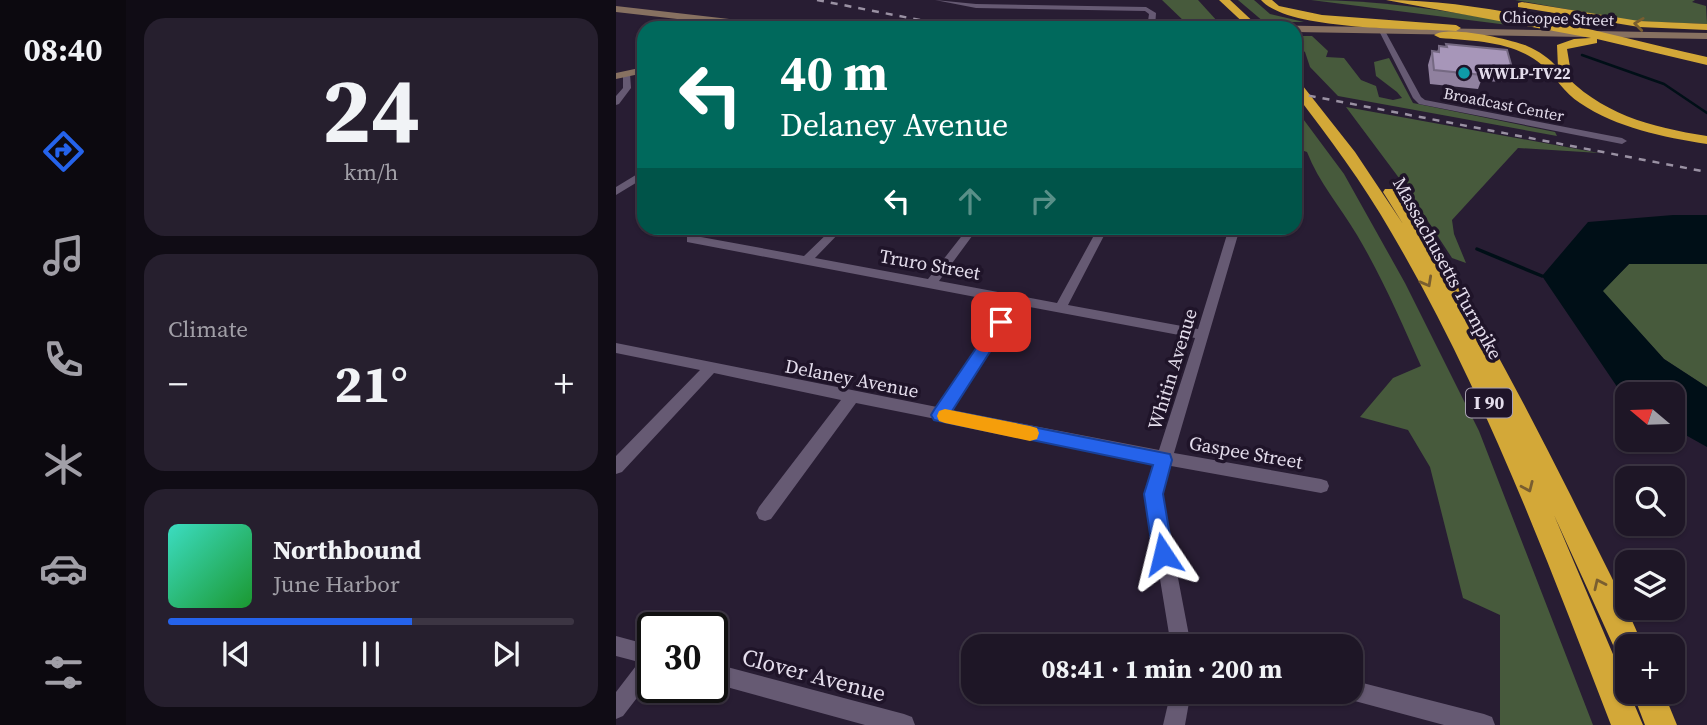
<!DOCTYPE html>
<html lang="en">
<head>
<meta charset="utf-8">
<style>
	:root { --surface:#1e1626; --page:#261f2e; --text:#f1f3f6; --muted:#a19fa7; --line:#3c3543; --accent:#2563eb }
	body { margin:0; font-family:"Source Serif 4",serif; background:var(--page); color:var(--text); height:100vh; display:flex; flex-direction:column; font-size:26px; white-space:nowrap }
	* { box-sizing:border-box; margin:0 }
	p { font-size:23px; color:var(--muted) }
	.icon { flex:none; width:38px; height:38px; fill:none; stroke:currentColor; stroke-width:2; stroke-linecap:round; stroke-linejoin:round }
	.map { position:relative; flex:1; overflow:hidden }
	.drawer { display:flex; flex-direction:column; gap:18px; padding:18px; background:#100c15; width:490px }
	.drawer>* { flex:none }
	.hud { position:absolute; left:21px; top:21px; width:665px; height:214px; border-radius:21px; box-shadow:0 2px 5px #0004,0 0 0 2px var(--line); background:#00695c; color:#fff; overflow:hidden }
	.needle { width:46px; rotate:289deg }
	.tools { position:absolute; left:999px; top:382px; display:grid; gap:14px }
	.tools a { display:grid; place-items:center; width:70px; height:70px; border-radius:14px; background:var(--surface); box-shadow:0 2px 5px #0004,0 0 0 2px var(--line); font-size:35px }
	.speed { position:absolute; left:21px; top:612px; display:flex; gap:14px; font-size:35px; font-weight:700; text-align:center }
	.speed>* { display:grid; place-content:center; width:91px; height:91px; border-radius:50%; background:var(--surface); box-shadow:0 2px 5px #0004,0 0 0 2px var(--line); line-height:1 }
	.speed .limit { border:4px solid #111; border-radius:10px; background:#fff; color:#111 }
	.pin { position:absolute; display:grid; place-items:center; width:60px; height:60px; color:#fff; margin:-30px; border-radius:14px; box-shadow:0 4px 10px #0006 }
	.me { position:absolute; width:77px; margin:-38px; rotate:350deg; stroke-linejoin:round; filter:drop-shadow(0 0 5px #0008) }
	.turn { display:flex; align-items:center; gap:24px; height:147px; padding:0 28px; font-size:32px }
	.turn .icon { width:91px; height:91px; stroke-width:2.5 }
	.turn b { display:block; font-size:49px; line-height:60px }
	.lanes { display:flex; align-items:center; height:66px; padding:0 28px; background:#0003; justify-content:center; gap:35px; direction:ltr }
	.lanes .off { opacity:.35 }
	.big { font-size:52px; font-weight:700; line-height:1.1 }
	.drawer .card { flex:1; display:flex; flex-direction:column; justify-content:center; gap:10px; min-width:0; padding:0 24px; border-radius:21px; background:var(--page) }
	.drawer .dial { align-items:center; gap:0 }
	.dial b { font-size:91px; line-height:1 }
	.song { display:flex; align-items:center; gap:21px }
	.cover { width:84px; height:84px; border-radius:10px; background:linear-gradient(135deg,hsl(170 70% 55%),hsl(130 70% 35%)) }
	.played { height:7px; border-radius:4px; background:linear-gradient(90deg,var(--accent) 60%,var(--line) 60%) }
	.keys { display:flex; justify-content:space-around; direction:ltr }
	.heat { display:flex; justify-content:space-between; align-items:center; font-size:38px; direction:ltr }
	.trip { position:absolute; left:345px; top:634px; width:402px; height:70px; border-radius:21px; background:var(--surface); box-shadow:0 2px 5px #0004,0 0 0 2px var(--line); font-weight:700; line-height:70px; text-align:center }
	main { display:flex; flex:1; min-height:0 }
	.tab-bar { display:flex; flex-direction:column; width:126px; justify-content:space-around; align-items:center; background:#0c090f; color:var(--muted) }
	.tab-bar .icon { width:49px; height:49px }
	.tab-bar .active { color:var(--accent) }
	.tab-bar b { font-size:32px; color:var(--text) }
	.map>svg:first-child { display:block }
	.forest { fill:#475a3c }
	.water { fill:#000f17 }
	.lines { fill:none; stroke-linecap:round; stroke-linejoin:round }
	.stream-far1 { stroke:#000f17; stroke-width:2.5 }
	.stream { stroke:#000f17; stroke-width:3.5 }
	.minor { fill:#665a73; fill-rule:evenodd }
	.secondary { fill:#877161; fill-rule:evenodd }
	.motorway { fill:#d3a838; fill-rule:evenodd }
	.rail { stroke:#9a91a3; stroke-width:2.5; stroke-dasharray:7 7; stroke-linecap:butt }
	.wall { fill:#90819f }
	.building { fill:#a796b9; stroke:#756982; stroke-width:2 }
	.oneway { stroke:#795e30 }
	.route { fill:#2563eb; stroke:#184099; stroke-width:2 }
	.slow { fill:#f59e0b }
	.culture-dot { fill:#0f9aa8; stroke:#1f1429; stroke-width:2.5 }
	.labels { text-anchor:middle; stroke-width:7; stroke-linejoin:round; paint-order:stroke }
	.far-street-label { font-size:16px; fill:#e4ddec; stroke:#1f1429 }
	.far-poi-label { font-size:16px; font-weight:bold; fill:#e4ddec; stroke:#1f1429; text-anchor:start }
	.shield { fill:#1f1429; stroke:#a9a1b2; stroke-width:2 }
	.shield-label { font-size:18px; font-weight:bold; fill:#e4ddec }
	.street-label { font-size:19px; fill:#e4ddec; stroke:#1f1429 }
	.near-street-label { font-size:23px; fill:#e4ddec; stroke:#1f1429 }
</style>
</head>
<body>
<main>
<nav class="tab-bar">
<b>08:40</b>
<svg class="icon active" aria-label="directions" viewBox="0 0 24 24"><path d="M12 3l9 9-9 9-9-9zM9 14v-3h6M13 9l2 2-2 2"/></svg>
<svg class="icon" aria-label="music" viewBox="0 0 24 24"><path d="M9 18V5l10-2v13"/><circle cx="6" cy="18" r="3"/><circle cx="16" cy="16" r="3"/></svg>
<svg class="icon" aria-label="phone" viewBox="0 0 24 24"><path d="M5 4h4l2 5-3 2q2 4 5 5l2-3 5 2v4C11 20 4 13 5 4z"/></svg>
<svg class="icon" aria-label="climate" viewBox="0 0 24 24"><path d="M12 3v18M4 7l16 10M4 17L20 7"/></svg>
<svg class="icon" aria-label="car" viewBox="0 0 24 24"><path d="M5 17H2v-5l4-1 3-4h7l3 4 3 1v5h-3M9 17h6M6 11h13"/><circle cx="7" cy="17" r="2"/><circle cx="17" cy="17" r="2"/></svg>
<svg class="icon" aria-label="filters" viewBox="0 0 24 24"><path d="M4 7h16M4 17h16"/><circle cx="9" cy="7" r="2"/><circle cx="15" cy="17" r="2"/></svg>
</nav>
<section class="drawer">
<div class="card dial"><b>24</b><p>km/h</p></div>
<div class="card"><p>Climate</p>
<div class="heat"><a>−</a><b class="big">21°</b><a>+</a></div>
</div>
<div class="card">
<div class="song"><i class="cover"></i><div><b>Northbound</b><p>June Harbor</p></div></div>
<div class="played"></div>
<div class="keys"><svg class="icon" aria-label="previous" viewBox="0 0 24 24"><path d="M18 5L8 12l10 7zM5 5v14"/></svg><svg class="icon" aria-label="pause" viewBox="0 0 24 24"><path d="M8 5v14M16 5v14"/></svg><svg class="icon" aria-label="next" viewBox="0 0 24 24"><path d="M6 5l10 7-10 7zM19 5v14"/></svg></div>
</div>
</section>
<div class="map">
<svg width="1091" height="725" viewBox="0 0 1091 725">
	<rect width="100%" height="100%" fill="#281d33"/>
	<g class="forest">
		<path d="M546,0H582L602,22L570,23Z"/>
		<path d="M622,0H638L654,14L688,22H648Z"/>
		<path d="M695,0C762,0 827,10 893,22L892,25Z"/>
		<path d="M899,0H1079L1076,2L1090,6L1091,24L1016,21Z"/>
		<path d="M679,36H696L712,51L710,57L728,58L745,80L760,86L763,97L777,100L786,98L781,92L760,76L758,62L773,58L797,103L939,132L941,136L722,96L694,67L689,52L679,45Z"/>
		<path d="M730,107L983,153L902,148L836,220L838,234L850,263L836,258L789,186Z"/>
		<path d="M679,108L728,174L789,283L863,431L977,725H884V615L847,598L814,467L792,430L744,417L777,378L805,366C785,321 766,277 741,235C724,206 703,183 691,152L679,148Z"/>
		<path d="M1013,264H1091V387L1048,359L986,291Z"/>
	</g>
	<path class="water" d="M1057,215H1091V264H1013L987,291L1048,359L1091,387V447L1057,428V394H1012L1010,400L926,276L972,222Z"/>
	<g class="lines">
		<path class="stream-far1" d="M966,55L1048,84L1091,113"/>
		<path class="stream" d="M861,249L926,276"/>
		<g class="minor">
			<path d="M319,0L360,4L530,7L540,13L539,28H531L533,14L529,11L360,8Z"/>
			<path d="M761,27L768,29L805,97L809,100L1006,138L1011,141L1006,144L803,104L797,98Z"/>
			<path d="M7,72L14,74L15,88L3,104L0,105V96L7,88Z"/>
			<path d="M28,170V178L0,195V187Z"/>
			<path d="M83,228H95L85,237L188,256L217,228H228L199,258L312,279L352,228H362L323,281L441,303L482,228H492L452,305L582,329L613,228H624L558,453L705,479L711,481L713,486L711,491L705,493L555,466L546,494L575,646H555L530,494L539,463L240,403L155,519L149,521L143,519L140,513L143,507L225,400L98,373L6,472L0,474V456L84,370L0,353V343L321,407L391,303L71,242V236ZM403,305L579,338L543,450L335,410Z"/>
			<path d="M0,636L37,646V677L7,716L0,719V692L23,662L0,656Z"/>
			<path d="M96,663L288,714L296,717L299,725H249L96,683Z"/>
			<path d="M735,680L868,714L876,717L879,725H828L735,700L728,697L725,691H735Z"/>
			<path d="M555,691H575L569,725H547Z"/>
		</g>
		<g class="secondary">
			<path d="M0,6L166,25L171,28H140L0,12Z"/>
			<path d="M418,21L1091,33V39L679,32V28H283L288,25Z"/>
			<path d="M28,67V73L0,79V73Z"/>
		</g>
		<g class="motorway">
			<path d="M603,0H614L644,28H633Z"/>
			<path d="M645,0H656L663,6L706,15L840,25L845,28L840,31C796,28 673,31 645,0Z"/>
			<path d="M770,0C874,0 989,34 1091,57V65L981,39V43L951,49L954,67L944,70C984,114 1034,127 1091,136V144C1047,137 1001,128 964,103C948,93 940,77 926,65C898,41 859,41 824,38L818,35C832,25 894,39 911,46C923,51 933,58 942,68L941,45L958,39L975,38Z"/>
			<path d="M906,2L1023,21L1091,24V30L1023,27L902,7V3Z"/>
			<path d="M679,80L683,81L739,152L787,224L767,192L769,189H781C847,286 902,391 955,496C979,545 1006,595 1027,646H1012V661L1002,656L938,515L1027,725H995C930,557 867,388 775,232C747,183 713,138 679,93Z"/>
			<path d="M1016,691H1047L1061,725H1029Z"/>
		</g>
		<g class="rail">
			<path d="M201,0L345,28"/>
			<path d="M679,93L1091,172"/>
		</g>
	</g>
	<path class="wall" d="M830,44L896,68L890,82L865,81L862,89L814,84L812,65L816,51L821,52L823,46L830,47Z"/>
	<path class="building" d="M830,44L891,50L896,68L865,67L867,75L818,70L816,51L823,52V46L831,47Z"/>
	<defs><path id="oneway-chevron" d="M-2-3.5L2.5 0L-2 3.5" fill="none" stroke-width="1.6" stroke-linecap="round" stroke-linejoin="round" transform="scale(1.75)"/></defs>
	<g class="oneway">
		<use href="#oneway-chevron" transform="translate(1023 24) rotate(-173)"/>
		<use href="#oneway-chevron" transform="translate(811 282) rotate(61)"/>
		<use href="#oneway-chevron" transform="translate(912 487) rotate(66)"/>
		<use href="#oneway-chevron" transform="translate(983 584) rotate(-115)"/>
	</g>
	<path class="route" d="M385,317L393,322L336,411L554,454L556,460L547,494L557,554L554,561L547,563L540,561L537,554L528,494L537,465L318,420L315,415L318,410L380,319Z"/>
	<path class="slow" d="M329,409L414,426L421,428L423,433L421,439L414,441L329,423L323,421L321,416L323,411Z"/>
	<circle class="culture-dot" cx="848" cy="73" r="7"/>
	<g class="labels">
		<g class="far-street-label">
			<text transform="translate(942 18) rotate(2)" y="6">Chicopee Street</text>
			<text transform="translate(888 104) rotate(11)" y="6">Broadcast Center</text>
		</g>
		<g class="far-poi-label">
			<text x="862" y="79">WWLP-TV22</text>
		</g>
		<rect class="shield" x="850" y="388.5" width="46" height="29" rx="5"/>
		<g class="shield-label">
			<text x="873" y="409">I 90</text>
		</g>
		<g class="street-label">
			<text transform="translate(314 264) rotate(10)" y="7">Truro Street</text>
			<text transform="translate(832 268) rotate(61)" y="7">Massachusetts Turnpike</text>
			<text transform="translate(556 369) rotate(-73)" y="7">Whitin Avenue</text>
			<text transform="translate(236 378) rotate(11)" y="7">Delaney Avenue</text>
			<text transform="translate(630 452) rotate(10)" y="7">Gaspee Street</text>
		</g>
		<g class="near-street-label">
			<text transform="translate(198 675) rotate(15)" y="8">Clover Avenue</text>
		</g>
	</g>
</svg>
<div class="tools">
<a><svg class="needle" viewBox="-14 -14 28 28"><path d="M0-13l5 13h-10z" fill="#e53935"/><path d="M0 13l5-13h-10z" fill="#a19fa7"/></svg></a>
<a><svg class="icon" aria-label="search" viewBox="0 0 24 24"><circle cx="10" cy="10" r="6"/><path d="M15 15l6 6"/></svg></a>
<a><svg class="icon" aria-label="layers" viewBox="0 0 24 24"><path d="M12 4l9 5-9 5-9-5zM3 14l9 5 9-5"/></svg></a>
<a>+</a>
</div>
<div class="speed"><div class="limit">30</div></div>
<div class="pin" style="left:385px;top:322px;background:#d93025"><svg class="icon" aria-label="arrive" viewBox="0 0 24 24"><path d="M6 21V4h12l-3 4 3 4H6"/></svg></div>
<svg class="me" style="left:547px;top:554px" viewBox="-20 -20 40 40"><path d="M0-17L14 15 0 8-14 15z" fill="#2563eb" stroke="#fff" stroke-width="4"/></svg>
<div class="trip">08:41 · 1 min · 200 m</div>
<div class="hud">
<div class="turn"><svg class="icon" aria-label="left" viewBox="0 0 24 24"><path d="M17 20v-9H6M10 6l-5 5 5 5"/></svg><div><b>40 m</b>Delaney Avenue</div></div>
<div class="lanes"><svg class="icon" aria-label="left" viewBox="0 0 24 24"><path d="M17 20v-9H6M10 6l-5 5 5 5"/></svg><svg class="icon off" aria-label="ahead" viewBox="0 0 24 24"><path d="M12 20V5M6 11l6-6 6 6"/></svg><svg class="icon off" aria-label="right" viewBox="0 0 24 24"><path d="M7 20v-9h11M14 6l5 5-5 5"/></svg></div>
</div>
</div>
</main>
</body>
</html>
